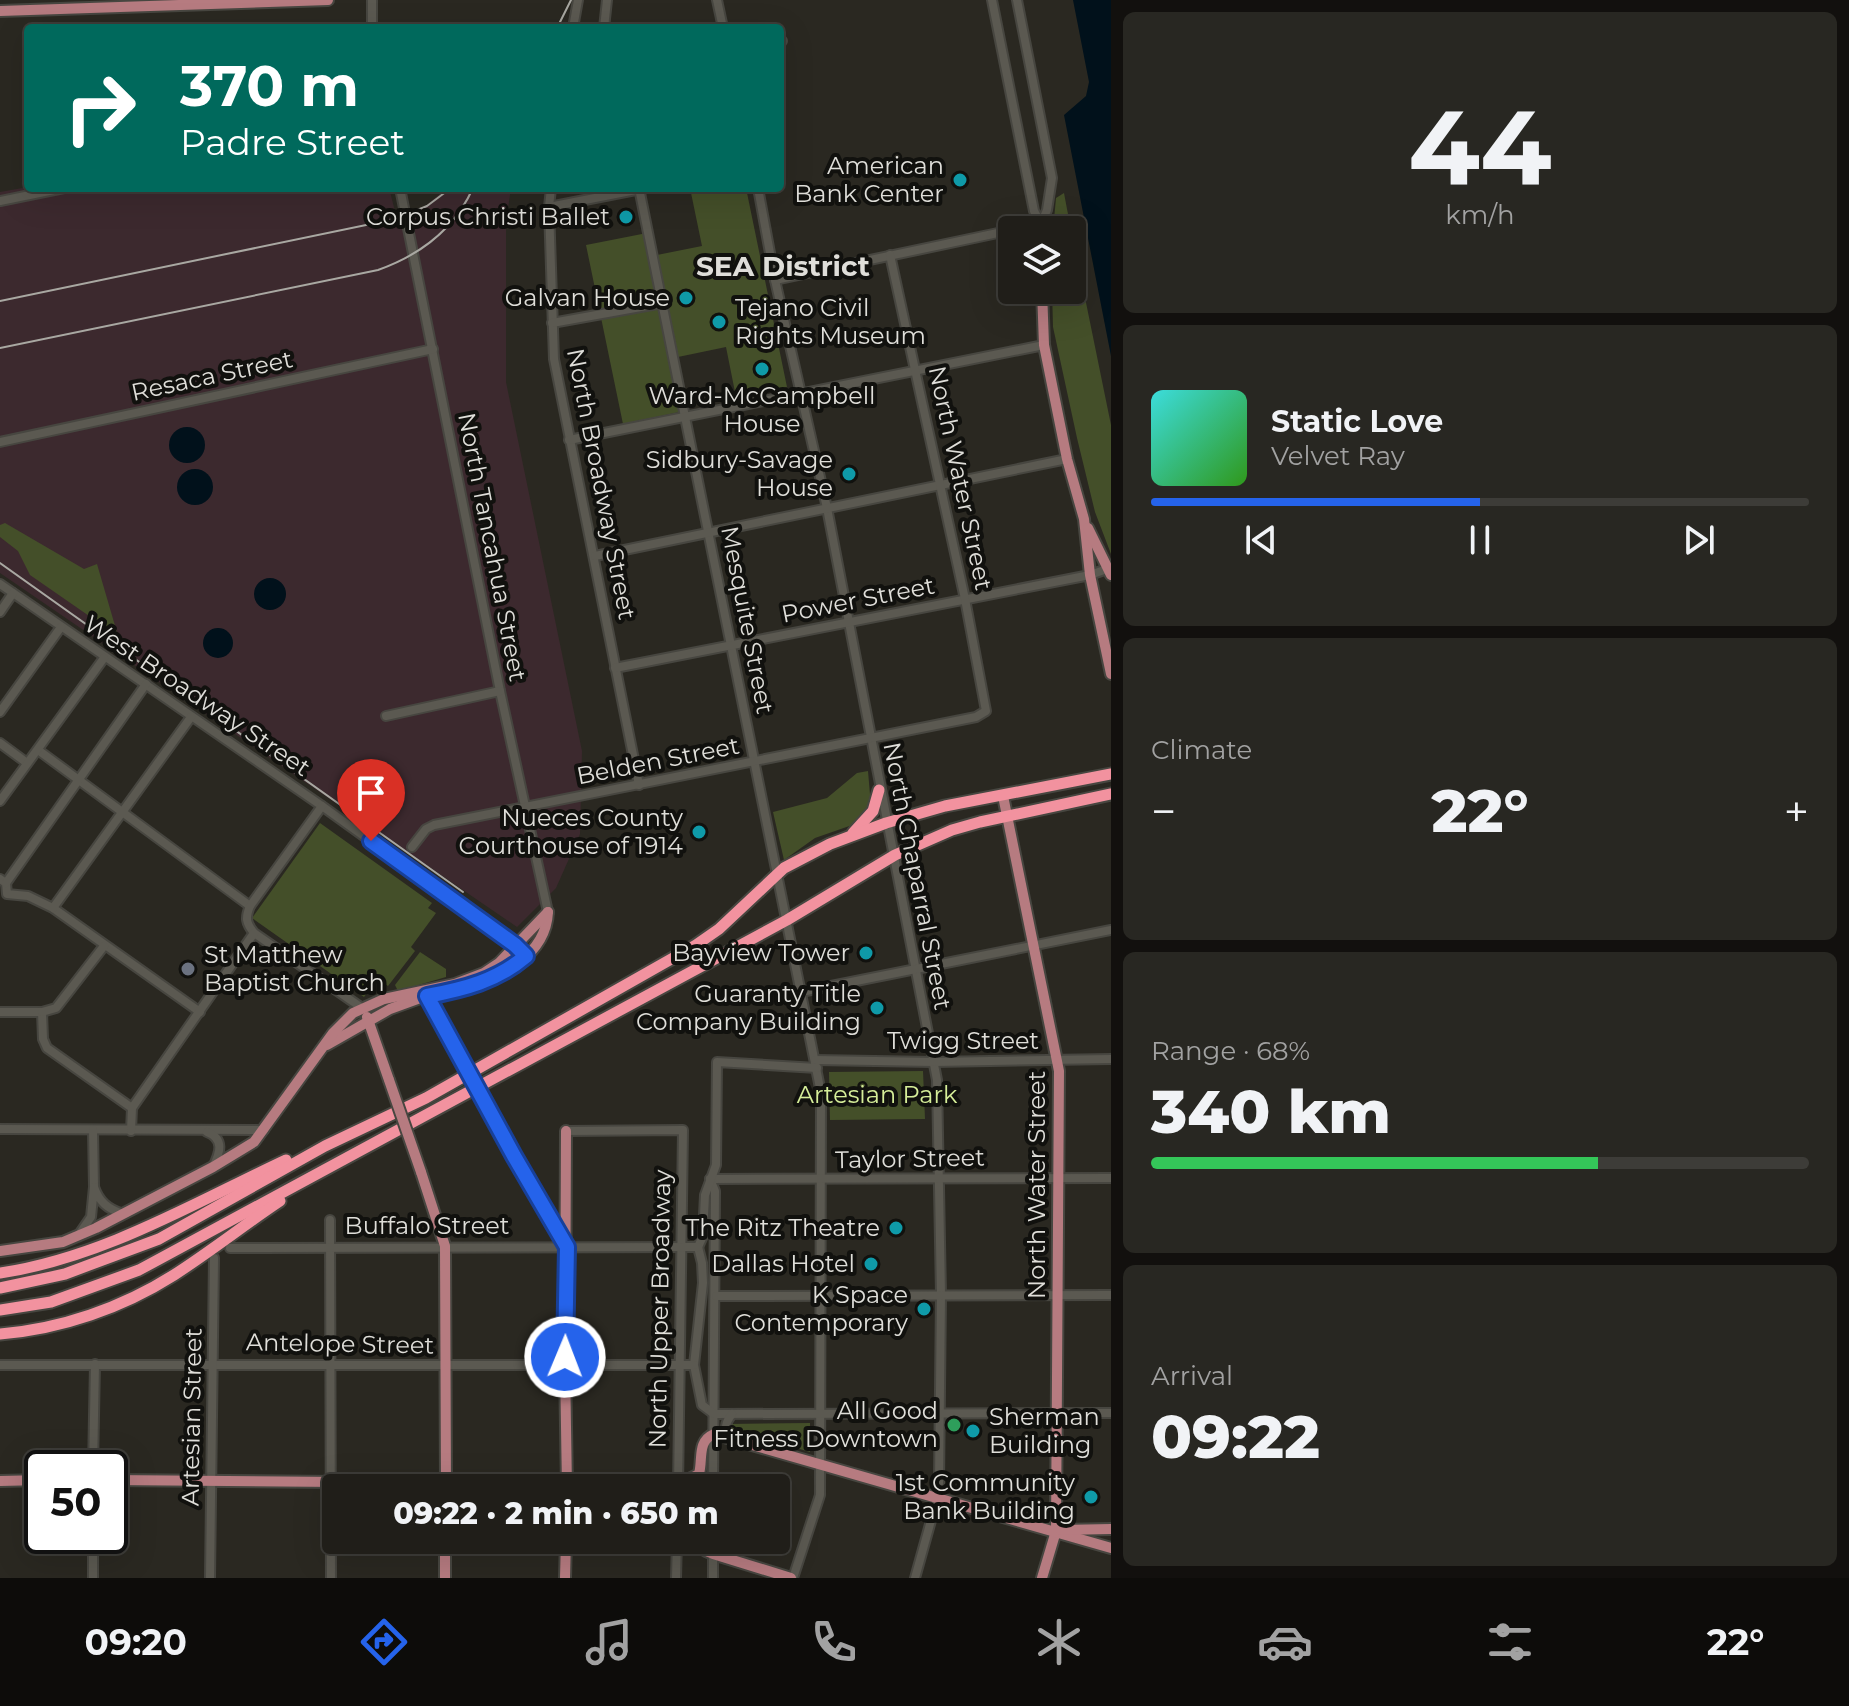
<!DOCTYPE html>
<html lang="en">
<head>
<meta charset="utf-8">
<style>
	:root { --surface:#201e19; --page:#282722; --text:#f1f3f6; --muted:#a2a2a2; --line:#3d3c38; --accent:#2563eb }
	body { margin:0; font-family:Montserrat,sans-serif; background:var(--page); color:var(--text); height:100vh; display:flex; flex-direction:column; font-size:30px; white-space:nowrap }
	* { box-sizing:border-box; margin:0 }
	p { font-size:26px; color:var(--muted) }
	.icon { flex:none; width:44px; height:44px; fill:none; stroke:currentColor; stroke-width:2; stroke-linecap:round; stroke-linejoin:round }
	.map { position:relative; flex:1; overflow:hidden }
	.panel { display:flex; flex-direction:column; gap:12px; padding:12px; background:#12100e; width:738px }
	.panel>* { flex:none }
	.guide { position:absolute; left:24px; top:24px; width:760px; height:168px; border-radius:8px; box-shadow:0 8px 32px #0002,0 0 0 2px var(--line); background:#00695c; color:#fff; overflow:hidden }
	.buttons { position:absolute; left:998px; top:216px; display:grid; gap:16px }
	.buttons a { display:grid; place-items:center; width:88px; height:88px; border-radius:8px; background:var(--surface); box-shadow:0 8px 32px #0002,0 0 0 2px var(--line); font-size:40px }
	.speed { position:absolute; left:24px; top:1450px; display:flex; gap:16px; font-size:40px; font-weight:700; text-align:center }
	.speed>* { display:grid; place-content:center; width:104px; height:104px; border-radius:50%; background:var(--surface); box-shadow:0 8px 32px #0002,0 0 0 2px var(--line); line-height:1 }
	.speed .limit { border:4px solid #111; border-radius:12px; background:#fff; color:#111 }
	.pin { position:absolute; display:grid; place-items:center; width:68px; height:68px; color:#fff; margin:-82px -34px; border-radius:50% 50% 50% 0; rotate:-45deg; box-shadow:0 0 8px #0007 }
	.pin .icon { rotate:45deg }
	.me { position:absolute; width:88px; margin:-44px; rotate:1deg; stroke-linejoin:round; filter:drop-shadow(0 0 6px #0008) }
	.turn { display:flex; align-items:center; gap:28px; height:168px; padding:0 24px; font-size:36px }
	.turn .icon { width:104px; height:104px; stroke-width:2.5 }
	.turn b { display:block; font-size:56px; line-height:68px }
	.big { font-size:60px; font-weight:800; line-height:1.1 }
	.panel .tile { flex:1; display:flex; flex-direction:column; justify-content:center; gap:12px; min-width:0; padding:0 28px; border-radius:12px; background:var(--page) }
	.panel .dial { align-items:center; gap:0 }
	.dial b { font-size:104px; line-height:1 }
	.song { display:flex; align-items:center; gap:24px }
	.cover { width:96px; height:96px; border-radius:12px; background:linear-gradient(135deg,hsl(180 70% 55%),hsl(110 70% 35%)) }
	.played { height:8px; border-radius:4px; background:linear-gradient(90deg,var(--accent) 50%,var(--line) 50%) }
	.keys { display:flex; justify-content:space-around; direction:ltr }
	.heat { display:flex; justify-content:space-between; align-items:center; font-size:44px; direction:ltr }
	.charge { height:12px; border-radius:6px; background:linear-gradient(90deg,#34c759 68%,var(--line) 0) }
	.trip { position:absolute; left:322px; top:1474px; width:468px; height:80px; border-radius:8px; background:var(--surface); box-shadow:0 8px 32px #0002,0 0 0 2px var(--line); font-weight:800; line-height:80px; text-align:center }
	.dock { display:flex; height:128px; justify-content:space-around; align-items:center; background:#0d0c0a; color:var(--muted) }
	.dock .icon { width:56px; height:56px }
	.dock .on { color:var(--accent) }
	.dock b { font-size:36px; color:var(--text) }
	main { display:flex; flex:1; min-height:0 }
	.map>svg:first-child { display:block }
	.industrial { fill:#3c292e }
	.green { fill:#444f29 }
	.water { fill:#01111b }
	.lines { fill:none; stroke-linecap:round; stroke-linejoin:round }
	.minor-casing { stroke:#474640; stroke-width:12 }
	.major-casing { stroke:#474640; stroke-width:14 }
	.highway-casing { stroke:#474640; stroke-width:15 }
	.minor { stroke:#5b5951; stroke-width:8 }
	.major { stroke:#b67b80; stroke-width:10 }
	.highway { stroke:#f2929f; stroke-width:11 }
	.rail { stroke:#a9a8a2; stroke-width:2 }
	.major-bridge-casing { stroke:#474640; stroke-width:14; stroke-linecap:butt }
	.major-bridge { stroke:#b67b80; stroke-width:10 }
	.route-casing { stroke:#184099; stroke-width:20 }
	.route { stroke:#2563eb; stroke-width:14 }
	.culture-dot { fill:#0f9aa8; stroke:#11110e; stroke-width:3 }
	.worship-dot { fill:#6b7280; stroke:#11110e; stroke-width:3 }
	.leisure-dot { fill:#2e9e5b; stroke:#11110e; stroke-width:3 }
	.labels { text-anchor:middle; stroke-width:8; stroke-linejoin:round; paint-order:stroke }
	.poi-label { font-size:24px; fill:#dfded9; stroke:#11110e; text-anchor:end }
	.street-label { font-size:24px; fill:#dfded9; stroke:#11110e }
	.park-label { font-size:24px; fill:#d6ee99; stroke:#11110e }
	.quarter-label { font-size:28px; font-weight:bold; fill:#dfded9; stroke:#11110e }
</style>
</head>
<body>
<main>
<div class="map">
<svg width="1111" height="1578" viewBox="0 0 1111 1578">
	<rect width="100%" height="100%" fill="#2a2821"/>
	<path class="industrial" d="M28,187L389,188L396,215L424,207L447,188H511L506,222V382L582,751L580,834L556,888L517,927L0,573V192Z"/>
	<g class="green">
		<path d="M690,188H746L787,387L736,397L726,347L678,357L689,410L623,424L586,245L647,233L652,256L702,246Z"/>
		<path d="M1064,193L1071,230H1053L1056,198Z"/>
		<path d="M1072,234L1111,425V554L1095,512L1077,438L1053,327L1052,290H1072Z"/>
		<path d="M5,523L84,569L97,564L118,636L30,575L18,551L0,537V525Z"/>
		<path d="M868,771L871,806L858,823L815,838L784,860L773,812L827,798L857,773Z"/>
		<path d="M320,823L432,903L428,908L436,913L411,947L415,951L388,986L378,979L364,997L252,918Z"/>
		<path d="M420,952L446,969V977L398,991L395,985Z"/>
		<path d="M923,1071L925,1119L830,1120L829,1072Z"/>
		<path d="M810,1423V1452L728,1428V1424Z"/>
	</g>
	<g class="water">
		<path d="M1073,0H1111V356L1064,115L1086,96L1089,82Z"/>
		<circle cx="187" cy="445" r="18"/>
		<circle cx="195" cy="487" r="18"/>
		<circle cx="270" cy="594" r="16"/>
		<circle cx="218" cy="643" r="15"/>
	</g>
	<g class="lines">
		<defs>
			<g id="minor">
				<path d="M372,0V28"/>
				<path d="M717,0L723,28"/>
				<path d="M992,0L1034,211L1041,224"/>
				<path d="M1017,0L1052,178L1047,210L1041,224"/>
				<path d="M573,28L578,0"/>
				<path d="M604,28L607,0"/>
				<path d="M780,41H782"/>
				<path d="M400,188L500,691L548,912"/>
				<path d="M551,188L549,207L554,359L639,785"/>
				<path d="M639,188L821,1093L820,1495L793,1578"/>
				<path d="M758,188L775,280L827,508L937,1080L941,1295L939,1483L937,1499L915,1578"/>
				<path d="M0,201L64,188"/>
				<path d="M549,207L646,188"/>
				<path d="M1013,230L1041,224"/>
				<path d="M775,280L1012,230"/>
				<path d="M552,323L663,303"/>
				<path d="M569,440L1044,345"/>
				<path d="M0,442L433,349"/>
				<path d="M595,556L1067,459"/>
				<path d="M0,584L322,806L515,945L526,956"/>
				<path d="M0,612L13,593"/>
				<path d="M615,668L1090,575L1107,569"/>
				<path d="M0,712L61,627"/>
				<path d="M386,716L500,691"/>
				<path d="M0,743L27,763"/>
				<path d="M38,750L250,906"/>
				<path d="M0,801L104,658"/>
				<path d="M322,806L250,906C245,918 246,923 254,933L362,1008"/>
				<path d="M412,847L426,829L434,825L976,717L986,711L965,599L890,255"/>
				<path d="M0,879L6,883L7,894L28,896L53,908L200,1012"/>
				<path d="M6,883L146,684"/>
				<path d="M53,908L191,717"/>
				<path d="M801,992L1111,930"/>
				<path d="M0,1012H42L43,1039L47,1048L132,1108"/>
				<path d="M42,1012L56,1008L104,946"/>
				<path d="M815,1060L934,1062L1111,1059"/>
				<path d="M0,1129L264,1130"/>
				<path d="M93,1130L94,1187"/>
				<path d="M131,1131L132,1108L254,933"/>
				<path d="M566,1131L683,1130L678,1488"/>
				<path d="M207,1132C225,1139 220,1153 213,1167"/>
				<path d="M710,1179L1111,1178"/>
				<path d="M710,1179L715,1191L713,1488"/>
				<path d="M330,1220L331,1578"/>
				<path d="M80,1233L91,1217L94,1187C99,1202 108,1209 123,1214"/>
				<path d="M698,1247L702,1263L703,1283L694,1365L702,1405L714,1414L1111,1413"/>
				<path d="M698,1247L703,1236L705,1195L716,1165L717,1062L817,1068"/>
				<path d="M230,1248L698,1247"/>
				<path d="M716,1296L1111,1295"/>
				<path d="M0,1365H694"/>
				<path d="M730,1438C724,1428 725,1423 732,1414"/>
				<path d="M93,1468L95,1364"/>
				<path d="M93,1536V1578"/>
				<path d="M210,1578L214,1258"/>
				<path d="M676,1578L677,1540"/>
				<path d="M713,1578V1540"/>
			</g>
			<g id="major">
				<path d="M0,11L328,0"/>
				<path d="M1041,224V230"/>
				<path d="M1042,290L1044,345L1067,459L1084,519L1090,575L1111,674"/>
				<path d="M1088,528L1111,575"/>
				<path d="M1003,796L1059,1071L1056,1531L1042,1578"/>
				<path d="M462,989C500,978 546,956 548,912"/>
				<path d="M424,991L455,1045"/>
				<path d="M367,1017L389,1080"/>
				<path d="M327,1045L390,1009L423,997"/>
				<path d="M566,1131L565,1365L567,1488"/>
				<path d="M514,1156L566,1245"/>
				<path d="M421,1172L445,1246L446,1486"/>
				<path d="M0,1251L63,1242L96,1228L213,1167L254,1142L333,1033L353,1013L384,999L455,984L484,973L499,963L548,912"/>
				<path d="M110,1480L678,1485L684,1488"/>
				<path d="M0,1481L42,1480"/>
				<path d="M678,1485L699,1474C703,1459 697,1441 714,1434L1111,1548"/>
				<path d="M1061,1530L1111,1529"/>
				<path d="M702,1540L706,1551L713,1554L791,1578"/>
				<path d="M445,1578V1540"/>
				<path d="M565,1578L566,1540"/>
			</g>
			<g id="highway">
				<path d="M853,833L873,811L879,790"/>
				<path d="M0,1273C102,1258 194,1203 286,1160"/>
				<path d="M0,1288L65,1274L159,1239L325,1146L426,1098L696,945L719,929L784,868L830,844L886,823L945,806L1111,774"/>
				<path d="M0,1310L51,1302L139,1270L787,920L895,855L952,830L980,822L1111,794"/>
				<path d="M0,1334C61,1329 122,1308 174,1275C210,1252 244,1225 280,1201"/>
			</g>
		</defs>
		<use href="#minor" class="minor-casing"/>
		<use href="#major" class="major-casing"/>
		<use href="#highway" class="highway-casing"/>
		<use href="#minor" class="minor"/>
		<use href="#major" class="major"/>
		<use href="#highway" class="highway"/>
		<g class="rail">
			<path d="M557,28L571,0"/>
			<path d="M0,301L395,219L427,206L451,188"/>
			<path d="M0,348L378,270C420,255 454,230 473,188"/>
			<path d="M0,563L463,892"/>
		</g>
		<defs>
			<g id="major-bridge">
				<path d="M455,1045L514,1156"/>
				<path d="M389,1080L421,1172"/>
			</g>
		</defs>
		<use href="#major-bridge" class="major-bridge-casing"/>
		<use href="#major-bridge" class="major-bridge"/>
	</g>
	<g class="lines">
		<defs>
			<path id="route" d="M371,841L515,945L526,956C497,981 464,989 427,996L514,1156L567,1247L565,1357"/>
		</defs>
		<use href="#route" class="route-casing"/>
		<use href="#route" class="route"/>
	</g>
	<g class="culture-dot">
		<circle cx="960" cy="180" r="8"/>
		<circle cx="626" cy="217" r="8"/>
		<circle cx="686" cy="298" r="8"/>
		<circle cx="719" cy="322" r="8"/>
		<circle cx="762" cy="369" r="8"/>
		<circle cx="849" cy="474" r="8"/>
		<circle cx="699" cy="832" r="8"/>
		<circle cx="866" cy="953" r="8"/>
		<circle cx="877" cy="1008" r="8"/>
		<circle cx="896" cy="1228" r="8"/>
		<circle cx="871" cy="1264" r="8"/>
		<circle cx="924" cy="1309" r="8"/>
		<circle cx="973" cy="1431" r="8"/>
		<circle cx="1091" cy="1497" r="8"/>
	</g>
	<circle class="worship-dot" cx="188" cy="969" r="8"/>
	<circle class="leisure-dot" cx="954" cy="1425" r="8"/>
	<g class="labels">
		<g class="poi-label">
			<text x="944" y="174">American<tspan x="944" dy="28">Bank Center</tspan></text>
			<text x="610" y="225">Corpus Christi Ballet</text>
			<text x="670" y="306">Galvan House</text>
			<text x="735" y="316" text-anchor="start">Tejano Civil<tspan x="735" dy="28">Rights Museum</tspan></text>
			<text x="762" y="404" text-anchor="middle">Ward-McCampbell<tspan x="762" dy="28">House</tspan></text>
			<text x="833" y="468">Sidbury-Savage<tspan x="833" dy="28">House</tspan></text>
			<text x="683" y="826">Nueces County<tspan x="683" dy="28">Courthouse of 1914</tspan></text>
			<text x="850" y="961">Bayview Tower</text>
			<text x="204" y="963" text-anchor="start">St Matthew<tspan x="204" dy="28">Baptist Church</tspan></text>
			<text x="861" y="1002">Guaranty Title<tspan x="861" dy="28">Company Building</tspan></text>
			<text x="880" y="1236">The Ritz Theatre</text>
			<text x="855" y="1272">Dallas Hotel</text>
			<text x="908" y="1303">K Space<tspan x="908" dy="28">Contemporary</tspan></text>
			<text x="938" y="1419">All Good<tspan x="938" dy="28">Fitness Downtown</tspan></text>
			<text x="989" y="1425" text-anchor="start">Sherman<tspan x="989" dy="28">Building</tspan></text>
			<text x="1075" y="1491">1st Community<tspan x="1075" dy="28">Bank Building</tspan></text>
		</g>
		<g class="street-label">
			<text transform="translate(212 376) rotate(-12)" y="8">Resaca Street</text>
			<text transform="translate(960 478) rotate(78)" y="8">North Water Street</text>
			<text transform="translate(601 484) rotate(79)" y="8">North Broadway Street</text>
			<text transform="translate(492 547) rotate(79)" y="8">North Tancahua Street</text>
			<text transform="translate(858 600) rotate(-11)" y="8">Power Street</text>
			<text transform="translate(747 620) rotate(79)" y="8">Mesquite Street</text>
			<text transform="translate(197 696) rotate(34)" y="8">West Broadway Street</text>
			<text transform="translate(658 761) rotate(-11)" y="8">Belden Street</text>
			<text transform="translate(917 876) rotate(79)" y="8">North Chaparral Street</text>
			<text x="963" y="1049">Twigg Street</text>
			<text transform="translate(910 1159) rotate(-1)" y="8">Taylor Street</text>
			<text transform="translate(1037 1185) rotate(-90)" y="8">North Water Street</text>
			<text x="427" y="1234">Buffalo Street</text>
			<text transform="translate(660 1309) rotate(-89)" y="8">North Upper Broadway</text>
			<text transform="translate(340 1344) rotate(1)" y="8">Antelope Street</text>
			<text transform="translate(192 1417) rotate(-89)" y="8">Artesian Street</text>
		</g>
		<g class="park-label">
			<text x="877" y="1103">Artesian Park</text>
		</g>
		<g class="quarter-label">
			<text x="783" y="276">SEA District</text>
		</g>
	</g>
</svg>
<div class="buttons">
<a><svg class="icon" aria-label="layers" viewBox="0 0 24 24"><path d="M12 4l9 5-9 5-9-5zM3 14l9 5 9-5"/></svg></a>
</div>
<div class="speed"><div class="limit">50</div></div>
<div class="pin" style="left:371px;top:841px;background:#d93025"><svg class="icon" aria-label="arrive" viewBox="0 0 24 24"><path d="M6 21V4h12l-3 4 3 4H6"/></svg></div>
<svg class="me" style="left:565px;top:1357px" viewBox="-20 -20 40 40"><circle r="17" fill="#2563eb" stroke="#fff" stroke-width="3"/><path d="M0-11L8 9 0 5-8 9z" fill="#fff"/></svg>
<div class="trip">09:22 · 2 min · 650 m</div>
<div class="guide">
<div class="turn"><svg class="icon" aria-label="right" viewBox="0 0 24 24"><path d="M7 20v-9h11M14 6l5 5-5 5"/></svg><div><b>370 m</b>Padre Street</div></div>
</div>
</div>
<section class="panel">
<div class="tile dial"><b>44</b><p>km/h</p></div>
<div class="tile">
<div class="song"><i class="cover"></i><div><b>Static Love</b><p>Velvet Ray</p></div></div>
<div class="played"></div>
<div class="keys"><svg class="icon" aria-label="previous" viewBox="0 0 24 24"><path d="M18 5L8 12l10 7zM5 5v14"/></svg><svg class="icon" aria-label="pause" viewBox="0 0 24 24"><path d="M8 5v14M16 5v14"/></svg><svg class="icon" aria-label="next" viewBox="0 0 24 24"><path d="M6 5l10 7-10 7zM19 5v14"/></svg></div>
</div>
<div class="tile"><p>Climate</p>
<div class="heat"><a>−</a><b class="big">22°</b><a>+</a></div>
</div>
<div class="tile"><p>Range · 68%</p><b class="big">340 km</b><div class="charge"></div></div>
<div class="tile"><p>Arrival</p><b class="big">09:22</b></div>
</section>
</main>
<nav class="dock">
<b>09:20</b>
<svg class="icon on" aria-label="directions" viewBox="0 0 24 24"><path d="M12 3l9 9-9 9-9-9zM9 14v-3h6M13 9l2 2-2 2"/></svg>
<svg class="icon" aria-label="music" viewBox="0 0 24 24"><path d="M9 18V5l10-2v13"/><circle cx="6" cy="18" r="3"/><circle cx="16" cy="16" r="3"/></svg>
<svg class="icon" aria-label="phone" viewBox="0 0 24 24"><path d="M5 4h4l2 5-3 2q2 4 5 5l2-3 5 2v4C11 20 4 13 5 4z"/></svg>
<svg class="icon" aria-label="climate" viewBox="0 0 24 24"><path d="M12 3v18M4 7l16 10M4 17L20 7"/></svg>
<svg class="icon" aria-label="car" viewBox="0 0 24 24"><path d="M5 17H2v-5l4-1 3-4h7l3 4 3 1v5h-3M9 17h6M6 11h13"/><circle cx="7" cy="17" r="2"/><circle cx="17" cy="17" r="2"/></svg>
<svg class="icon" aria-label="filters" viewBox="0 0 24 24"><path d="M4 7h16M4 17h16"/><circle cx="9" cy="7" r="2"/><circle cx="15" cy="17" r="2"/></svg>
<b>22°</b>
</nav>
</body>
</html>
